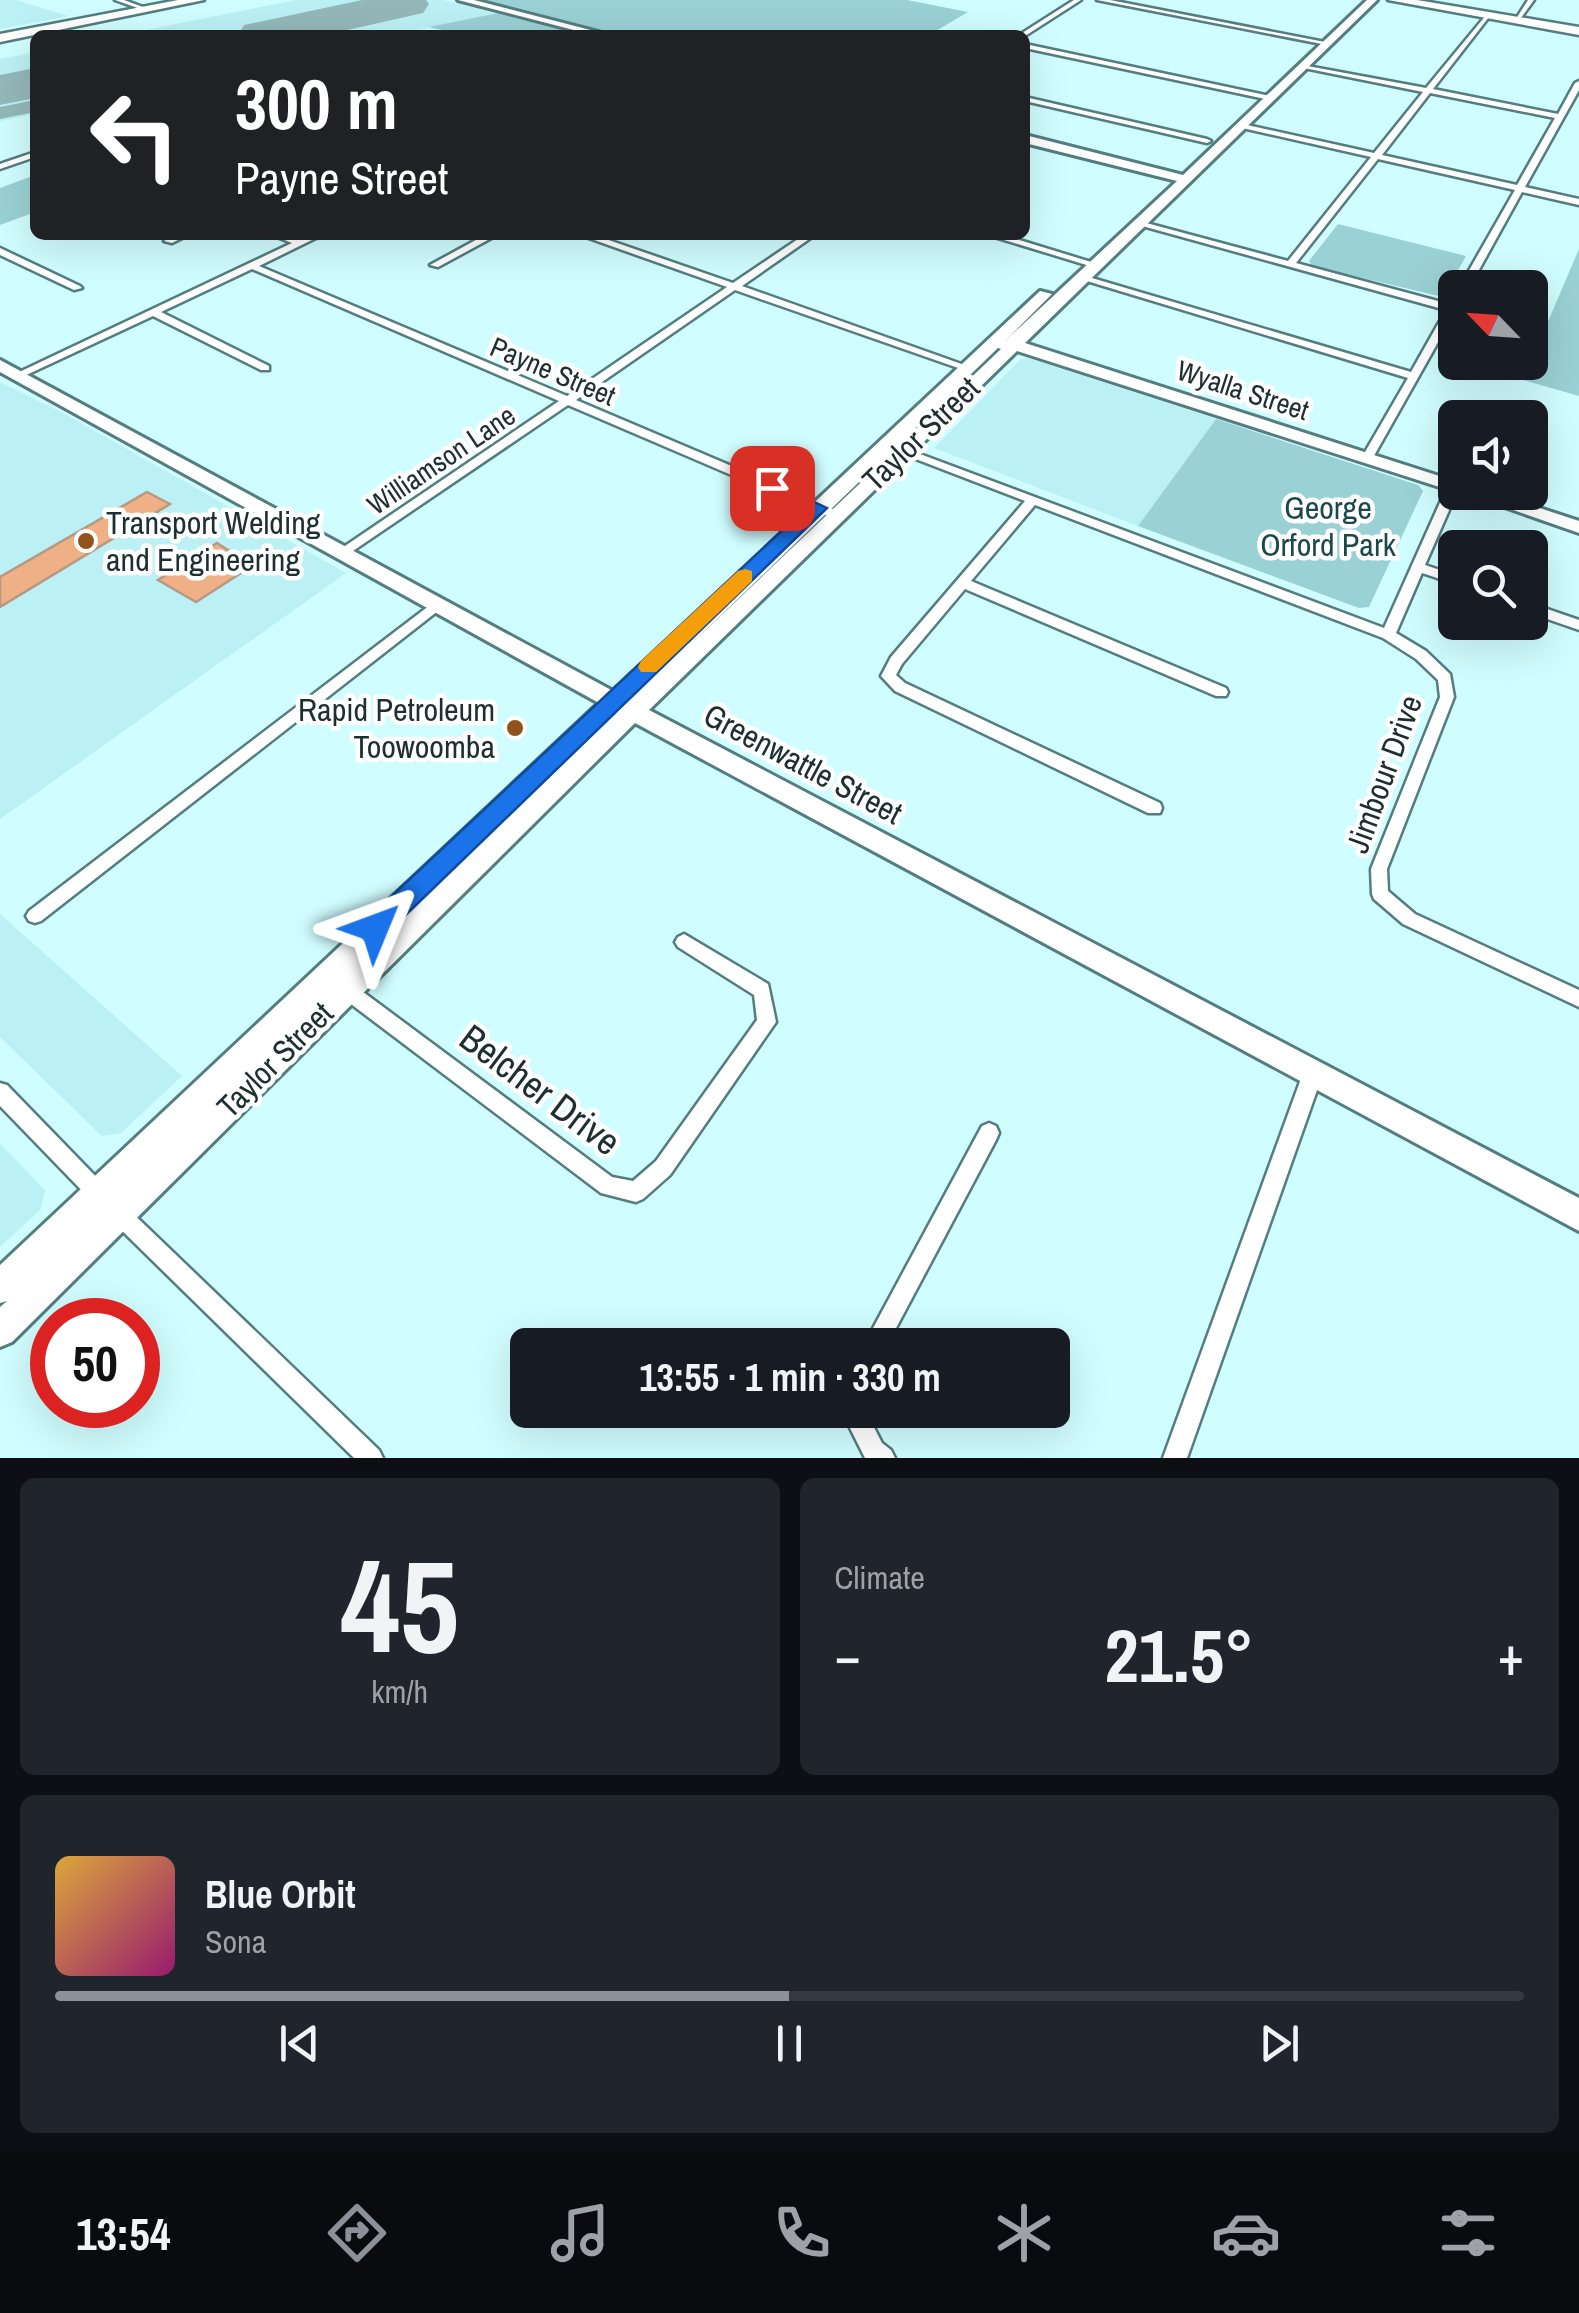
<!DOCTYPE html>
<html lang="en">
<head>
<meta charset="utf-8">
<style>
	:root { --surface:#171b24; --page:#20242c; --text:#f1f3f6; --muted:#9ea1a6; --line:#363941; --accent:#8c9099 }
	body { margin:0; font-family:"Archivo Narrow",sans-serif; background:var(--page); color:var(--text); height:100vh; display:flex; flex-direction:column; font-size:38px; white-space:nowrap }
	* { box-sizing:border-box; margin:0 }
	p { font-size:32px; color:var(--muted) }
	.icon { flex:none; width:55px; height:55px; fill:none; stroke:currentColor; stroke-width:2; stroke-linecap:round; stroke-linejoin:round }
	.map { position:relative; height:1458px; overflow:hidden }
	.drawer { display:flex; flex-direction:column; gap:20px; padding:20px; background:#0d0f14; flex:1 }
	.drawer>* { flex:none }
	.banner { position:absolute; left:30px; top:30px; width:1000px; height:210px; border-radius:15px; box-shadow:0 10px 40px #0002; background:#202124; color:#fff; overflow:hidden }
	.needle { width:65px; rotate:295deg }
	.fabs { position:absolute; left:1438px; top:270px; display:grid; gap:20px }
	.fabs a { display:grid; place-items:center; width:110px; height:110px; border-radius:15px; background:var(--surface); box-shadow:0 10px 40px #0002; font-size:50px }
	.speed { position:absolute; left:30px; top:1298px; display:flex; gap:20px; font-size:50px; font-weight:700; text-align:center }
	.speed>* { display:grid; place-content:center; width:130px; height:130px; border-radius:50%; background:var(--surface); box-shadow:0 10px 40px #0002; line-height:1 }
	.speed .limit { border:15px solid #d22; background:#fff; color:#111 }
	.pin { position:absolute; display:grid; place-items:center; width:85px; height:85px; color:#fff; margin:-42px; border-radius:20px; box-shadow:0 5px 15px #0006 }
	.me { position:absolute; width:110px; margin:-55px; rotate:46deg; stroke-linejoin:round; filter:drop-shadow(0 0 8px #0008) }
	.turn { display:flex; align-items:center; gap:35px; height:210px; padding:0 40px; font-size:45px }
	.turn .icon { width:130px; height:130px; stroke-width:2.5 }
	.turn b { display:block; font-size:70px; line-height:85px }
	.big { font-size:75px; font-weight:700; line-height:1.1 }
	.drawer .tile { flex:1; display:flex; flex-direction:column; justify-content:center; gap:15px; min-width:0; padding:0 35px; border-radius:15px; background:var(--page) }
	.drawer .dial { align-items:center; gap:0 }
	.dial b { font-size:130px; line-height:1 }
	.song { display:flex; align-items:center; gap:30px }
	.cover { width:120px; height:120px; border-radius:15px; background:linear-gradient(135deg,hsl(40 70% 55%),hsl(320 70% 35%)) }
	.played { height:10px; border-radius:5px; background:linear-gradient(90deg,var(--accent) 50%,var(--line) 50%) }
	.keys { display:flex; justify-content:space-around; direction:ltr }
	.heat { display:flex; justify-content:space-between; align-items:center; font-size:55px; direction:ltr }
	.drawer .tiles { flex:1; display:grid; gap:20px; grid-template-columns:1fr 1fr }
	.tile:last-child { grid-column:span 2 }
	.trip { position:absolute; left:510px; top:1328px; width:560px; height:100px; border-radius:15px; background:var(--surface); box-shadow:0 10px 40px #0002; font-weight:700; line-height:100px; text-align:center }
	.menu { display:flex; height:160px; justify-content:space-around; align-items:center; background:#090b0e; color:var(--muted) }
	.menu .icon { width:70px; height:70px }
	.menu .selected { color:var(--accent) }
	.menu b { font-size:45px; color:var(--text) }
	.map>svg:first-child { display:block }
	.built { fill:#bbf1f4 }
	.green { fill:#9ad1d4 }
	.lines { fill:none; stroke-linecap:round; stroke-linejoin:round }
	.taxiway { fill:#94b8ba; fill-rule:evenodd }
	.runway { fill:#94b8ba; fill-rule:evenodd }
	.building { fill:#eeb084; stroke:#b69984; stroke-width:2.5 }
	.street-casing { stroke:#537d7f; stroke-width:5 }
	.secondary-casing { stroke:#537d7f; stroke-width:6 }
	.highway-casing { stroke:#537d7f; stroke-width:5 }
	.street { fill:#fff; fill-rule:evenodd }
	.secondary { fill:#fff; fill-rule:evenodd }
	.highway { fill:#fff; fill-rule:evenodd }
	.route { fill:#1a73e8; stroke:#114b97; stroke-width:2.5 }
	.slow { fill:#f59e0b }
	.poi-dot { fill:#92521c; stroke:#fff; stroke-width:4 }
	.labels { text-anchor:middle; stroke-width:9; stroke-linejoin:round; paint-order:stroke }
	.far-street-label { font-size:28px; fill:#1d2f30; stroke:#fff }
	.street-label { font-size:32px; fill:#1d2f30; stroke:#fff }
	.park-label { font-size:32px; fill:#1b484b; stroke:#fff }
	.poi-label { font-size:32px; fill:#1d2f30; stroke:#fff; text-anchor:start }
	.near-street-label { font-size:38px; fill:#1d2f30; stroke:#fff }
</style>
</head>
<body>
<div class="map">
<svg width="1579" height="1458" viewBox="0 0 1579 1458">
	<rect width="100%" height="100%" fill="#d0fdff"/>
	<g class="built">
		<path d="M0,0H16L68,16L0,29Z"/>
		<path d="M296,0H443L498,13L391,35H120Z"/>
		<path d="M35,52V114L0,121V59Z"/>
		<path d="M1028,358L1216,419L1138,526L934,448L1021,359Z"/>
		<path d="M0,382L65,414L346,573L0,819Z"/>
		<path d="M0,914L182,1076L121,1133L102,1136L0,1037Z"/>
		<path d="M0,1144L45,1190L41,1209L0,1247Z"/>
	</g>
	<g class="green">
		<path d="M479,0H907L968,12L929,35H624Z"/>
		<path d="M498,13L585,35H461L429,27Z"/>
		<path d="M35,175V212L0,225V188Z"/>
		<path d="M1338,224L1466,256L1443,297L1312,266L1309,261Z"/>
		<path d="M1579,249V396L1523,380Z"/>
		<path d="M1216,419L1418,485L1423,491L1369,607L1359,608L1138,526Z"/>
	</g>
	<g class="lines">
		<path class="taxiway" d="M35,100V112L0,119V107Z"/>
		<g class="runway">
			<path d="M362,0H426L429,4L423,13L325,35H238L244,25Z"/>
			<path d="M35,68V98L0,105V75Z"/>
		</g>
	</g>
	<g class="building">
		<path d="M147,492L170,504L0,607V577Z"/>
		<path d="M217,543L242,559L230,566L241,573L196,602L158,580Z"/>
	</g>
	<g class="lines">
		<defs>
			<g id="street">
				<path d="M115,0H124L151,10L146,11Z"/>
				<path d="M1074,0H1081L1025,36L1019,35Z"/>
				<path d="M1097,0H1110L1330,43L1327,45Z"/>
				<path d="M1528,0H1534L1518,22H1514Z"/>
				<path d="M1487,14L1489,17L1433,89L1558,114L1575,83L1579,81V90L1525,187L1579,199V205L1522,192L1469,288H1459L1515,190L1378,159L1296,263L1449,304L1455,300V312L1371,461H1363L1361,459L1408,378L1077,278L1085,276L1411,372L1446,310L1135,224L1139,221L1288,261L1371,157L1238,127V123L1374,153L1423,92L1304,68L1302,65L1426,88ZM1430,93L1555,118L1517,185L1382,155Z"/>
				<path d="M1025,44L1270,96L1274,98L1270,100L1025,48Z"/>
				<path d="M1025,97L1207,139L1211,141L1207,143L1025,101Z"/>
				<path d="M35,152V157L0,169V164Z"/>
				<path d="M175,235H188L172,243L164,241Z"/>
				<path d="M272,235H286L299,240L310,235H322L259,266L567,396L727,287L580,235H594L733,283L804,235H815L742,286L970,367L961,369L735,290L576,400L833,509V515H825L568,405L344,557L339,556L338,553L339,550L559,401L252,269L161,312L269,366V370H261L153,316L22,377L13,375L292,243Z"/>
				<path d="M485,235H497L438,267L430,265Z"/>
				<path d="M988,235H1003L1101,265L1093,267Z"/>
				<path d="M0,248L80,286L82,288L74,290L0,255Z"/>
				<path d="M904,448L1384,628L1447,487L1455,484L1457,492L1425,565L1455,575V584L1422,573L1396,633L1426,651L1450,674L1454,697L1387,869L1388,891L1415,914L1579,990V1007L1403,924L1374,899L1372,894L1371,869L1440,697L1438,680L1416,659L1383,638L1035,505L971,581L1226,688L1228,692L1226,696H1216L965,589L902,664L896,675L905,683L1160,803L1162,808L1160,813H1148L895,691L881,676L891,657L1025,501L900,453L898,451Z"/>
				<path d="M438,599L445,604L443,607L41,921L35,923L29,921L26,916L29,911Z"/>
				<path d="M1530,603L1579,620V630L1530,613Z"/>
				<path d="M684,934L768,984L776,1022L670,1175L643,1199L636,1202L601,1193L335,992L332,986L335,980L341,978L347,980L612,1177L633,1181L656,1161L757,1020L754,995L678,947L675,942L678,937Z"/>
				<path d="M1312,1067L1319,1069L1322,1076L1187,1458H1163L1302,1076L1305,1069Z"/>
				<path d="M0,1083L7,1085L106,1187L109,1194L106,1201L99,1204L92,1201L0,1106Z"/>
				<path d="M989,1123L996,1126L999,1133L996,1140L887,1345H864L982,1126Z"/>
				<path d="M115,1200L122,1203L379,1450L383,1458H354L108,1217L105,1210L108,1203Z"/>
				<path d="M841,1410H865L882,1443L891,1450L895,1458H865Z"/>
			</g>
			<g id="secondary">
				<path d="M458,0H474L610,35H593Z"/>
				<path d="M1367,0H1377L1025,343L1455,481V492L1017,351L649,710L1579,1198V1231L635,723L12,1342L0,1347V1307L7,1301L0,1303V1265L599,703L0,372V360L613,691L1040,291L1052,294L1006,340L1177,181L1025,143V135L1183,175ZM998,348L1001,349L688,647Z"/>
				<path d="M1462,492H1491L1579,521V533Z"/>
			</g>
			<g id="highway">
				<path d="M178,0H204L0,42V34Z"/>
				<path d="M1388,0H1417L1579,27V35Z"/>
			</g>
		</defs>
		<use href="#street" class="street-casing"/>
		<use href="#secondary" class="secondary-casing"/>
		<use href="#highway" class="highway-casing"/>
		<use href="#street" class="street"/>
		<use href="#secondary" class="secondary"/>
		<use href="#highway" class="highway"/>
	</g>
	<path class="route" d="M772,482L827,508L384,936L375,940L366,936L362,928L366,920L805,509L765,492L762,488Z"/>
	<path class="slow" d="M745,569L752,571V581L656,672H641L638,667L641,661L738,571Z"/>
	<g class="poi-dot">
		<circle cx="86" cy="541" r="10"/>
		<circle cx="515" cy="728" r="10"/>
	</g>
	<g class="labels">
		<g class="far-street-label">
			<text transform="translate(553 371) rotate(23)" y="10">Payne Street</text>
			<text transform="translate(1243 390) rotate(18)" y="10">Wyalla Street</text>
			<text transform="translate(441 460) rotate(-34)" y="10">Williamson Lane</text>
		</g>
		<g class="street-label">
			<text transform="translate(921 434) rotate(-44)" y="11">Taylor Street</text>
			<text transform="translate(803 764) rotate(28)" y="11">Greenwattle Street</text>
			<text transform="translate(1384 774) rotate(-70)" y="11">Jimbour Drive</text>
			<text transform="translate(275 1060) rotate(-45)" y="11">Taylor Street</text>
		</g>
		<g class="park-label">
			<text x="1328" y="519">George<tspan x="1328" dy="37">Orford Park</tspan></text>
		</g>
		<g class="poi-label">
			<text x="106" y="534">Transport Welding<tspan x="106" dy="37">and Engineering</tspan></text>
			<text x="495" y="721" text-anchor="end">Rapid Petroleum<tspan x="495" dy="37">Toowoomba</tspan></text>
		</g>
		<g class="near-street-label">
			<text transform="translate(540 1090) rotate(37)" y="13">Belcher Drive</text>
		</g>
	</g>
</svg>
<div class="fabs">
<a><svg class="needle" viewBox="-14 -14 28 28"><path d="M0-13l5 13h-10z" fill="#e53935"/><path d="M0 13l5-13h-10z" fill="#9ea1a6"/></svg></a>
<a><svg class="icon" aria-label="sound" viewBox="0 0 24 24"><path d="M4 9h4l5-4v14l-5-4H4zM17 9q2 3 0 6"/></svg></a>
<a><svg class="icon" aria-label="search" viewBox="0 0 24 24"><circle cx="10" cy="10" r="6"/><path d="M15 15l6 6"/></svg></a>
</div>
<div class="speed"><div class="limit">50</div></div>
<div class="pin" style="left:772px;top:488px;background:#d93025"><svg class="icon" aria-label="arrive" viewBox="0 0 24 24"><path d="M6 21V4h12l-3 4 3 4H6"/></svg></div>
<svg class="me" style="left:375px;top:928px" viewBox="-20 -20 40 40"><path d="M0-17L14 15 0 8-14 15z" fill="#1a73e8" stroke="#fff" stroke-width="4"/></svg>
<div class="trip">13:55 · 1 min · 330 m</div>
<div class="banner">
<div class="turn"><svg class="icon" aria-label="left" viewBox="0 0 24 24"><path d="M17 20v-9H6M10 6l-5 5 5 5"/></svg><div><b>300 m</b>Payne Street</div></div>
</div>
</div>
<section class="drawer">
<div class="tiles">
<div class="tile dial"><b>45</b><p>km/h</p></div>
<div class="tile"><p>Climate</p>
<div class="heat"><a>−</a><b class="big">21.5°</b><a>+</a></div>
</div>
<div class="tile">
<div class="song"><i class="cover"></i><div><b>Blue Orbit</b><p>Sona</p></div></div>
<div class="played"></div>
<div class="keys"><svg class="icon" aria-label="previous" viewBox="0 0 24 24"><path d="M18 5L8 12l10 7zM5 5v14"/></svg><svg class="icon" aria-label="pause" viewBox="0 0 24 24"><path d="M8 5v14M16 5v14"/></svg><svg class="icon" aria-label="next" viewBox="0 0 24 24"><path d="M6 5l10 7-10 7zM19 5v14"/></svg></div>
</div>
</div>
</section>
<nav class="menu">
<b>13:54</b>
<svg class="icon selected" aria-label="directions" viewBox="0 0 24 24"><path d="M12 3l9 9-9 9-9-9zM9 14v-3h6M13 9l2 2-2 2"/></svg>
<svg class="icon" aria-label="music" viewBox="0 0 24 24"><path d="M9 18V5l10-2v13"/><circle cx="6" cy="18" r="3"/><circle cx="16" cy="16" r="3"/></svg>
<svg class="icon" aria-label="phone" viewBox="0 0 24 24"><path d="M5 4h4l2 5-3 2q2 4 5 5l2-3 5 2v4C11 20 4 13 5 4z"/></svg>
<svg class="icon" aria-label="climate" viewBox="0 0 24 24"><path d="M12 3v18M4 7l16 10M4 17L20 7"/></svg>
<svg class="icon" aria-label="car" viewBox="0 0 24 24"><path d="M5 17H2v-5l4-1 3-4h7l3 4 3 1v5h-3M9 17h6M6 11h13"/><circle cx="7" cy="17" r="2"/><circle cx="17" cy="17" r="2"/></svg>
<svg class="icon" aria-label="filters" viewBox="0 0 24 24"><path d="M4 7h16M4 17h16"/><circle cx="9" cy="7" r="2"/><circle cx="15" cy="17" r="2"/></svg>
</nav>
</body>
</html>
